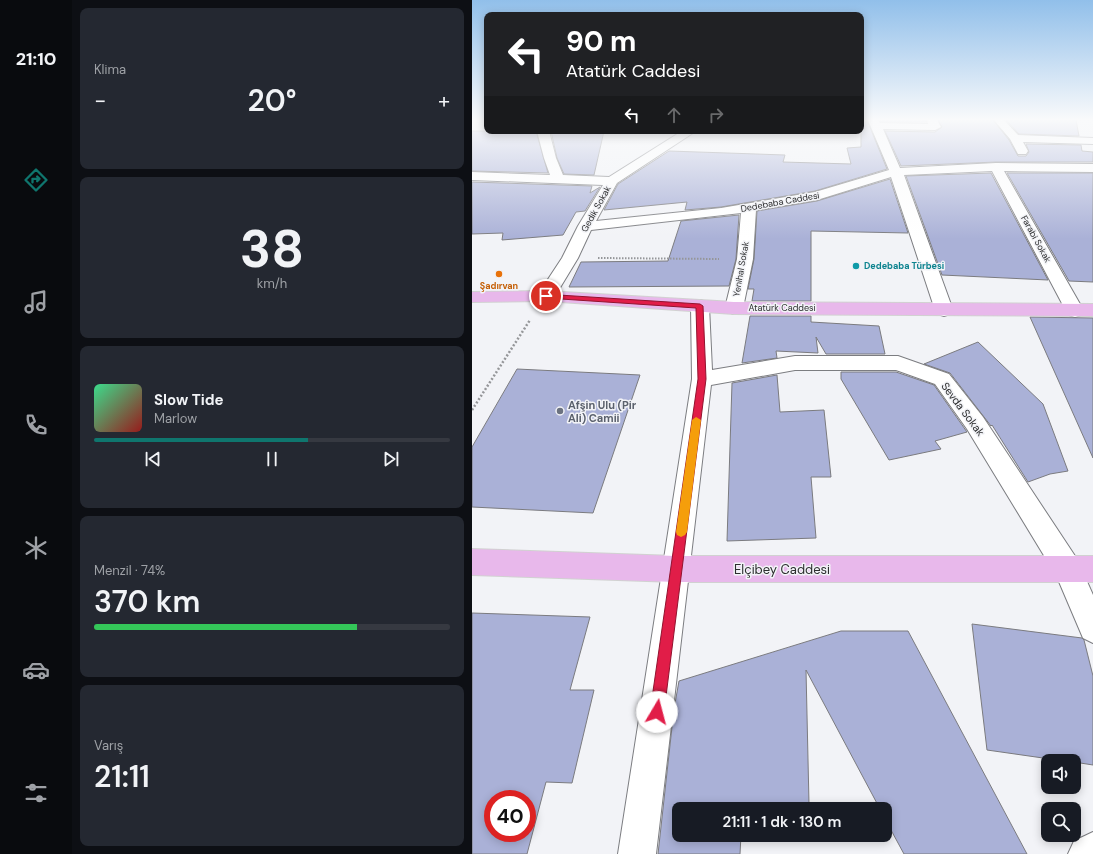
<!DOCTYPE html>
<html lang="tr">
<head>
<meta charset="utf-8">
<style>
	:root { --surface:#171b24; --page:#242831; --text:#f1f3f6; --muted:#9ea1a6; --line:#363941; --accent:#0f766e }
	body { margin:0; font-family:"DM Sans",sans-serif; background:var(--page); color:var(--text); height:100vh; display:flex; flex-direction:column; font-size:15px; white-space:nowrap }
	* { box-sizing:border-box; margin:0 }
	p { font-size:13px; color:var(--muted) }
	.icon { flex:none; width:22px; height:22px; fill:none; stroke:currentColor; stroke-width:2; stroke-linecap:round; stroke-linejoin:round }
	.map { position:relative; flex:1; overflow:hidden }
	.drawer { display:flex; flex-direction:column; gap:8px; padding:8px; background:#0d0f14; width:400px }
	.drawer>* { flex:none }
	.top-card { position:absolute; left:12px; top:12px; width:380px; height:122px; border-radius:8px; box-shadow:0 2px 10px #0003; background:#202124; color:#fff; overflow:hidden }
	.buttons { position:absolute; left:569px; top:754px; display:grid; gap:8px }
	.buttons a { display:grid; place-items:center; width:40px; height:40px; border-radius:8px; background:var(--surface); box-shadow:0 2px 10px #0003; font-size:20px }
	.speed { position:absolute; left:12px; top:790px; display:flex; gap:8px; font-size:20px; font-weight:700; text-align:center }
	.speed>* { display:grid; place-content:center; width:52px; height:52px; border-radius:50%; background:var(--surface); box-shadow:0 2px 10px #0003; line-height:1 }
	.speed .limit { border:6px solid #d22; background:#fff; color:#111 }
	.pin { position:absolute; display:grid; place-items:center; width:34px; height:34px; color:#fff; margin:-17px; border:2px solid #fff; border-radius:50%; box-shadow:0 1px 4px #0007 }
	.me { position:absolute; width:44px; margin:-22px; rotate:8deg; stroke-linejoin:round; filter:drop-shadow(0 0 3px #0008) }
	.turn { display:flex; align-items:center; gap:14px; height:84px; padding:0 16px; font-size:18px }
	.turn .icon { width:52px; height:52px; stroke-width:2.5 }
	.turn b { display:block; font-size:28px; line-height:34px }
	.lanes { display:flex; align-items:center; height:38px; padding:0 16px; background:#0003; justify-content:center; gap:20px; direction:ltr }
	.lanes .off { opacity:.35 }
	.big { font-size:30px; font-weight:600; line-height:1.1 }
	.drawer .widget { flex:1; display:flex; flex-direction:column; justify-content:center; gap:6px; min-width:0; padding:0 14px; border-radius:8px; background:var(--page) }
	.drawer .dial { align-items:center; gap:0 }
	.dial b { font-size:52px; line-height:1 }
	.song { display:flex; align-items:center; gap:12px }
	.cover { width:48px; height:48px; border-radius:6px; background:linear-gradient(135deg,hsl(150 70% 55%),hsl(0 70% 35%)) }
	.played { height:4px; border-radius:2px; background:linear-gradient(90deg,var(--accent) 60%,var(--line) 60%) }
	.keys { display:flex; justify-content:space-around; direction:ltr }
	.heat { display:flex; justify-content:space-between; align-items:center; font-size:22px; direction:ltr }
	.charge { height:6px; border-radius:3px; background:linear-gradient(90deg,#34c759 74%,var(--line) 0) }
	.trip { position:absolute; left:200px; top:802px; width:220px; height:40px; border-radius:8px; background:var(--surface); box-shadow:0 2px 10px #0003; font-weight:600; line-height:40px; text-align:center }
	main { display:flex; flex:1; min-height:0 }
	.menu { display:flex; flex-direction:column; width:72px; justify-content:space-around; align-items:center; background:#090b0e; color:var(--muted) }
	.menu .icon { width:28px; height:28px }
	.menu .active { color:var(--accent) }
	.menu b { font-size:18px; color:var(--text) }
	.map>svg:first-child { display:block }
	.building { fill:#aab1d7; stroke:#7b7b7f; fill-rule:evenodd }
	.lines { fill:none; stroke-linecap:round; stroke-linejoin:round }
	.minor-casing { stroke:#7c7d81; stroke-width:2 }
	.major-casing { stroke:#d1d1d1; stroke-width:2 }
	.path-far1 { stroke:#959699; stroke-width:2; stroke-dasharray:1.5 1.5; stroke-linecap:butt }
	.path { stroke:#959699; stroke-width:2.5; stroke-dasharray:2 2; stroke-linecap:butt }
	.minor { fill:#fff; fill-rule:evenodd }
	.major { fill:#e8b8eb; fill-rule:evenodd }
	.route { fill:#e11d48; stroke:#92132f }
	.slow { fill:#f59e0b }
	.culture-dot { fill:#0f9aa8; stroke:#f2f3f7; stroke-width:1.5 }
	.food-dot { fill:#e8710a; stroke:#f2f3f7; stroke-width:1.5 }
	.worship-dot { fill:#6b7280; stroke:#f2f3f7; stroke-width:1.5 }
	.labels { text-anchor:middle; stroke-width:3; stroke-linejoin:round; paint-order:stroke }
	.far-street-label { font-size:9px; fill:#2d2e2f; stroke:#f2f3f7 }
	.far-culture-label { font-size:9px; font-weight:bold; fill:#0d838f; stroke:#f2f3f7; text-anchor:start }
	.far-food-label { font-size:9px; font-weight:bold; fill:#c56008; stroke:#f2f3f7 }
	.worship-label { font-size:11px; font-weight:bold; fill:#5b616d; stroke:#f2f3f7; text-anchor:start }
	.street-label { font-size:11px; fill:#2d2e2f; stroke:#f2f3f7 }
	.near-street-label { font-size:13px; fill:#2d2e2f; stroke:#f2f3f7 }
</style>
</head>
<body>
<main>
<nav class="menu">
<b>21:10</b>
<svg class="icon active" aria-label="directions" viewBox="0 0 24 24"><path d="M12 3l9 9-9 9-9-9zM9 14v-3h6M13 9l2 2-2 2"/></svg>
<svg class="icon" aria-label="music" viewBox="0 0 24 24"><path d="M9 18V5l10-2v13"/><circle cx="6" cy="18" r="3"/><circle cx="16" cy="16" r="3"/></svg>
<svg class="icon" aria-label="phone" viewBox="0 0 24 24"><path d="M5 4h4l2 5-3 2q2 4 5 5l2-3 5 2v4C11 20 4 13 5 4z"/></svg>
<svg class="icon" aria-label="climate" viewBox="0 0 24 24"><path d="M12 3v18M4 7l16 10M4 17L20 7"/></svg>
<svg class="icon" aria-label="car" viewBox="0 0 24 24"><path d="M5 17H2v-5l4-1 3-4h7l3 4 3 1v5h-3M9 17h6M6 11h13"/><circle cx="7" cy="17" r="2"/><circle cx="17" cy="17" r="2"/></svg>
<svg class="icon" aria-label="filters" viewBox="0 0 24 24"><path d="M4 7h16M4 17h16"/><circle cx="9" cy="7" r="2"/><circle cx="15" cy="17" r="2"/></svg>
</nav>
<section class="drawer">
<div class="widget"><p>Klima</p>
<div class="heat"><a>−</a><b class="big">20°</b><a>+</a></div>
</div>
<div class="widget dial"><b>38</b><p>km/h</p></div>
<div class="widget">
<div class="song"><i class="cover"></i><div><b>Slow Tide</b><p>Marlow</p></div></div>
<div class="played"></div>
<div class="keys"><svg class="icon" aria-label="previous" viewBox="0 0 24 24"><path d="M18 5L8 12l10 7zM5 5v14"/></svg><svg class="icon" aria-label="pause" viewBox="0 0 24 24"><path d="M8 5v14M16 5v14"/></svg><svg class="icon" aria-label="next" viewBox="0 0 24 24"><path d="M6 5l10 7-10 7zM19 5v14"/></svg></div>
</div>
<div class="widget"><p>Menzil · 74%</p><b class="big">370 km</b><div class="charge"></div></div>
<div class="widget"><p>Varış</p><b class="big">21:11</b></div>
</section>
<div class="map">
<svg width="621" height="854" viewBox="0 0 621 854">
	<rect width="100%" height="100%" fill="#f2f3f7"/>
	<g class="building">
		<path d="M389,120H395L415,169L343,191L249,207L213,210L215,202L132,210L146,184L197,151L313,155L311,162L379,164L375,148L389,147Z"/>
		<path d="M408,120H454V122H409Z"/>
		<path d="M466,120H521L537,140L546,156H554L557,152L554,144L609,145L610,151L621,152V162H524L429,166L413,131L463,132L470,127Z"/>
		<path d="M534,120H604L607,136L547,134Z"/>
		<path d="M0,131H64L76,173L0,171Z"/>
		<path d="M79,131H132L122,175L92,174L85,158Z"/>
		<path d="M519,173L576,280L470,275L434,176Z"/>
		<path d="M535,173H621V282L597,281Z"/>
		<path d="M418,179L436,233L339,231V301H280L282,289H276L282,259L285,211L345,201Z"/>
		<path d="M0,182L120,186L118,193L128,187L113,211L104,212L91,235L30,240L31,233L0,234Z"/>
		<path d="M267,215L264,259L257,286L97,287L109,262L196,261L209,221Z"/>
		<path d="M278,316H339V322L407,326L413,354H354L344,337L346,353L304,351L305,358L270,363Z"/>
		<path d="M558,317L621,318V458Z"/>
		<path d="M506,342L571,404L596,471L578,474L556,482L520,425L519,426L478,373L452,364Z"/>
		<path d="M45,369L168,375L121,513L0,507V447Z"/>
		<path d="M369,372H424L462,385L495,432L463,441L469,449L417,460L369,379Z"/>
		<path d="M305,375L308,412L352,410L359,477H339L344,538L255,541L260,383Z"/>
		<path d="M0,613L118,617L98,690H122L100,783L74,782L55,854H0ZM21,799H55V833H21Z"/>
		<path d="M500,624L610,638L612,640L621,676V765L602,762V761H592L515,750Z"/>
		<path d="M369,631H436L555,854H432L413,819V809H408L334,670L337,804L271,803V809H207V835H269L268,854H186L202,709L207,681Z"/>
	</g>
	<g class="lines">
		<defs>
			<g id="minor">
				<path d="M396,120H406L408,123L456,124L455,120H465L469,127L463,130L411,129L428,168L524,163L621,164V172L532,171L612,311L609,315L603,317L597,315L594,311L520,171L432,175L481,310L478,314L472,316L466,314L463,310L419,177L345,200L284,210L281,259L271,308L268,312L262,314L256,312L253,308L265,259L269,213L119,230L106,258L83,296L80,300L74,301L68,300L65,296L90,258L106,226L131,185L0,180V172L78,175L72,158L65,131H77L84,158L91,175L137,177L210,131H224L145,183L124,221L249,208L343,192L417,170Z"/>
				<path d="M522,120H532L546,135L621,138V144L551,142L556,151L554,154H546L538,139Z"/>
				<path d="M228,300L234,302L237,306L240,370L323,356H426L477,374L511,417L605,559L621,595V643L611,638L585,577L495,429L463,384L424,370H323L239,385L184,854H146L220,379L219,306L222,302Z"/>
				<path d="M621,832V854H596L602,841Z"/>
			</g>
			<g id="major">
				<path d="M74,291L262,302L621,304V316L262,314L74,301L0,302V292Z"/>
				<path d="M0,549L204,556H621V582H204L0,575Z"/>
			</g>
		</defs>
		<use href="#minor" class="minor-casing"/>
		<use href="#major" class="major-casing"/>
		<path class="path-far1" d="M126,258L247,259"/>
		<path class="path" d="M0,410L58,320"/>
		<use href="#minor" class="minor"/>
		<use href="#major" class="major"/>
	</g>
	<linearGradient id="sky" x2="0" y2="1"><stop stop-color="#91bfea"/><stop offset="0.5" stop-color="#f9fafb"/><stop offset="1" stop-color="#f9fafb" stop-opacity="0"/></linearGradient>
	<rect width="621" height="239" fill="url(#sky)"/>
	<path class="route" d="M71,294L228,304L231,306L234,379L192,712L190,716L185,718L180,716L178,712L226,379L224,308L74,298L71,297Z"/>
	<path class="slow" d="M224,417L229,420L215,532L213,535L209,537L205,535L204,532L220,420Z"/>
	<circle class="culture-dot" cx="384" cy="266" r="4"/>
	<circle class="food-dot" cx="27" cy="274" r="4"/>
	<circle class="worship-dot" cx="88" cy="411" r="4"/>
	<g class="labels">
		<g class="far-street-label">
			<text transform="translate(308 202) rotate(-10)" y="3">Dedebaba Caddesi</text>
			<text transform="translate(124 209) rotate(-61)" y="3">Gedik Sokak</text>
			<text transform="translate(564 239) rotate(61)" y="3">Farabi Sokak</text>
			<text transform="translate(269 269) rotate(-80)" y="3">Yenihal Sokak</text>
			<text x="310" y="311">Atatürk Caddesi</text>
		</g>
		<g class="far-culture-label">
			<text x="392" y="269">Dedebaba Türbesi</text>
		</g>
		<g class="far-food-label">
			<text x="27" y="289">Şadırvan</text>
		</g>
		<g class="worship-label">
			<text x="96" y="409">Afşin Ulu (Pir<tspan x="96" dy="13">Ali) Camii</tspan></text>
		</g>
		<g class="street-label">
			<text transform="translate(491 409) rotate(53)" y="4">Sevda Sokak</text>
		</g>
		<g class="near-street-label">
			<text x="310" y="574">Elçibey Caddesi</text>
		</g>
	</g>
</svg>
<div class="buttons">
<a><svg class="icon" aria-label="sound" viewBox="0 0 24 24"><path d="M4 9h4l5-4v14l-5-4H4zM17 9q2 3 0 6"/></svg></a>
<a><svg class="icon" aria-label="search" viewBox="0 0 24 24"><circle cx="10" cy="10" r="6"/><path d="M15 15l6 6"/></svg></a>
</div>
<div class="speed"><div class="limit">40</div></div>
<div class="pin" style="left:74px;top:296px;background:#d93025"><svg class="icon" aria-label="arrive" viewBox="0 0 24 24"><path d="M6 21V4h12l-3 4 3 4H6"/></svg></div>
<svg class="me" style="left:185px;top:712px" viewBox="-20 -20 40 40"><circle r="19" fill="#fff"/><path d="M0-13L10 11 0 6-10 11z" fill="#e11d48"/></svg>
<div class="trip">21:11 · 1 dk · 130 m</div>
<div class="top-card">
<div class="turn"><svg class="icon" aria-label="left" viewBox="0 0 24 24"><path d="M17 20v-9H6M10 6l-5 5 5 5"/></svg><div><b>90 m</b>Atatürk Caddesi</div></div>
<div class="lanes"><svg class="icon" aria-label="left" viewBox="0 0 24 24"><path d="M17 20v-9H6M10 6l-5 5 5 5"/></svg><svg class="icon off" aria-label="ahead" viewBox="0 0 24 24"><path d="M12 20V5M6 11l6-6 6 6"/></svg><svg class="icon off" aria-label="right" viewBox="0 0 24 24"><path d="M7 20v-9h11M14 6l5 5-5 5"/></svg></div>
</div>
</div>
</main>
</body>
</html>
